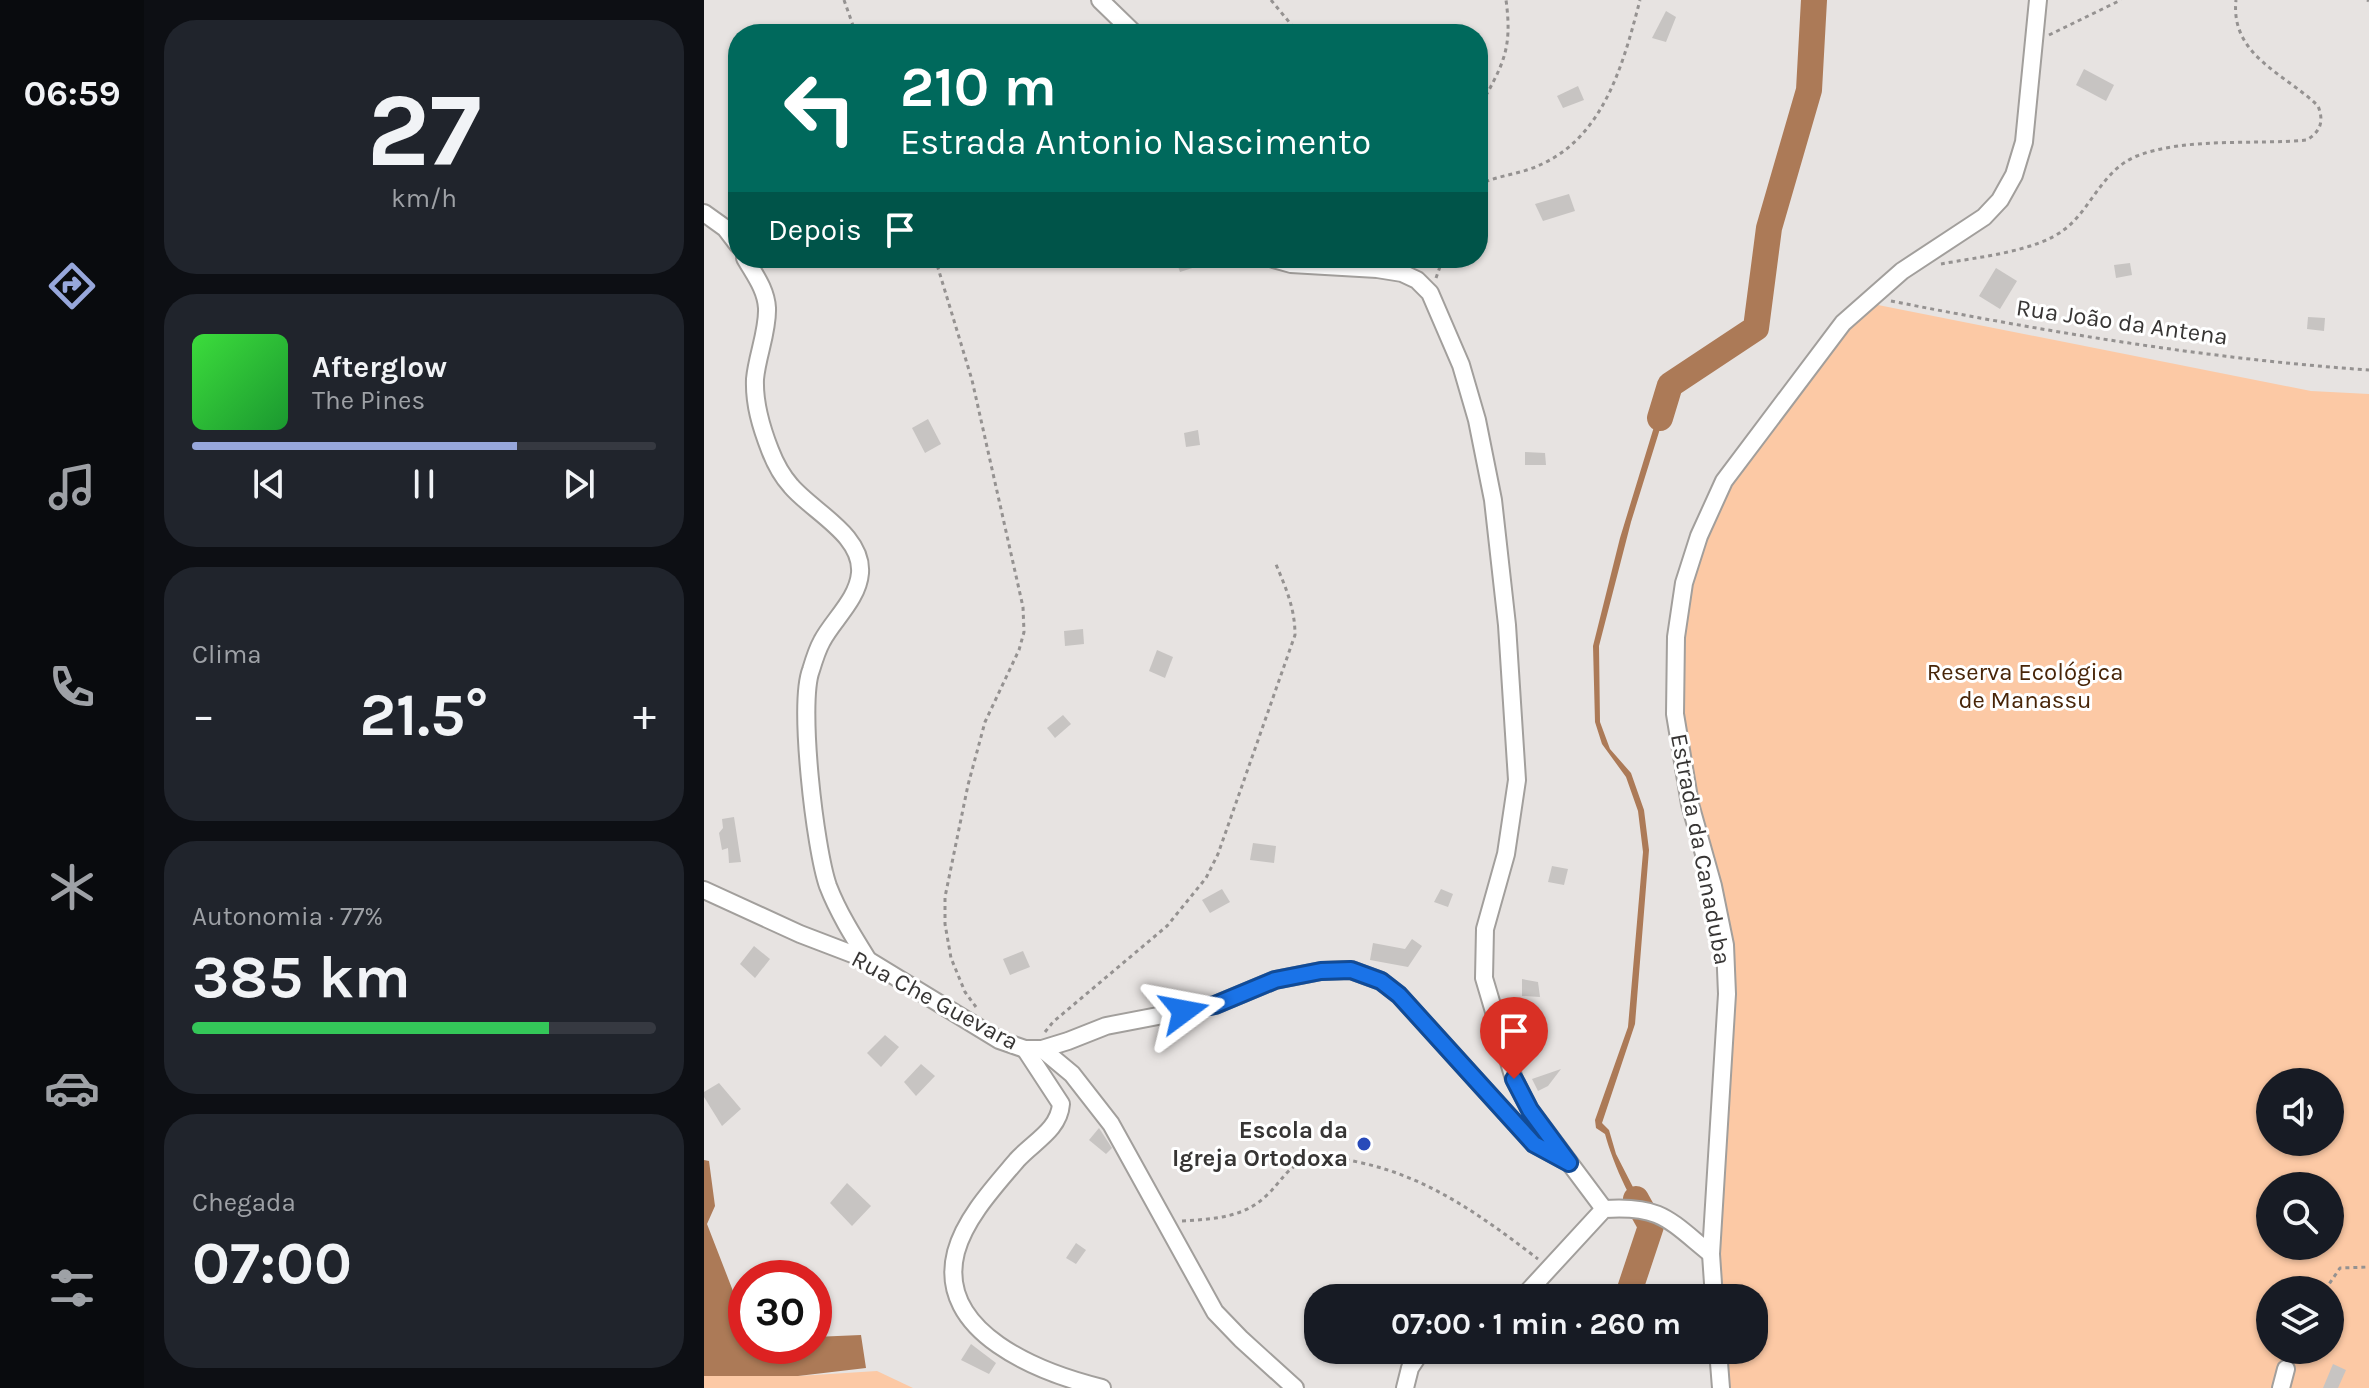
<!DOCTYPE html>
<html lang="pt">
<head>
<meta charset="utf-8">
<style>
	:root { --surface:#171b24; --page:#20242c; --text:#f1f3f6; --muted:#9ea1a6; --line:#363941; --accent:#97a7db }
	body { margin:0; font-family:Karla,sans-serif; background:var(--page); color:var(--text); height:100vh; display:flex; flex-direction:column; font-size:30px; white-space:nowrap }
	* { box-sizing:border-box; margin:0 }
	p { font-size:26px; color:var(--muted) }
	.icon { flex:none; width:44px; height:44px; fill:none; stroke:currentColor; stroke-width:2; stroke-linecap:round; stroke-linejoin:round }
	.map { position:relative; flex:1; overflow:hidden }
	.side { display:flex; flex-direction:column; gap:20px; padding:20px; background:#0d0f14; width:560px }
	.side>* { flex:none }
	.banner { position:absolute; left:24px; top:24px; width:760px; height:244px; border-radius:32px; box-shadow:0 2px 6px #0004; background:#00695c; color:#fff; overflow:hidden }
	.controls { position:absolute; left:1552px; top:1068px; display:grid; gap:16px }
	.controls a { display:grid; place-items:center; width:88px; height:88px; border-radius:50%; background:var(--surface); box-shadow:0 2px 6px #0004; font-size:40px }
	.speed { position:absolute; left:24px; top:1260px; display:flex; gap:16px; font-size:40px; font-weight:700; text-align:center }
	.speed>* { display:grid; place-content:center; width:104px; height:104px; border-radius:50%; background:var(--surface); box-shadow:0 2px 6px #0004; line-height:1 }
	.speed .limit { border:12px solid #d22; background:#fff; color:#111 }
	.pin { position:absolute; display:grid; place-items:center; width:68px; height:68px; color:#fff; margin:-82px -34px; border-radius:50% 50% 50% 0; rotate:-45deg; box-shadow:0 0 8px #0007 }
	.pin .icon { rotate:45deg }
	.me { position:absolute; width:88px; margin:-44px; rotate:77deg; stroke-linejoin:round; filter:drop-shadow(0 0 6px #0008) }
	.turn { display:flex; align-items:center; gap:28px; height:168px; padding:0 40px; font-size:36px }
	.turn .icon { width:104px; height:104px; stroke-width:2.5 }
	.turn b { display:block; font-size:56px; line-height:68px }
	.then { display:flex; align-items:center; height:76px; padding:0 40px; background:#0003; gap:16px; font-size:30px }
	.big { font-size:60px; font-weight:700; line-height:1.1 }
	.side .card { flex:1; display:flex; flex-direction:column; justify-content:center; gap:12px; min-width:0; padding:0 28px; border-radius:32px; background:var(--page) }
	.side .dial { align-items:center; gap:0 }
	.dial b { font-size:104px; line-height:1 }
	.song { display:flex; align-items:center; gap:24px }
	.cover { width:96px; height:96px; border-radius:12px; background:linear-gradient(135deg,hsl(120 70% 55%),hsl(130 70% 35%)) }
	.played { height:8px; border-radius:4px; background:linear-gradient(90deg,var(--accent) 70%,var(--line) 70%) }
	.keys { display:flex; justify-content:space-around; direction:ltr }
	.heat { display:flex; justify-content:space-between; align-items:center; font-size:44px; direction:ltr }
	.charge { height:12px; border-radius:6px; background:linear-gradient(90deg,#34c759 77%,var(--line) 0) }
	.trip { position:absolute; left:600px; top:1284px; width:464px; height:80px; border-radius:32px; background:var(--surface); box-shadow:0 2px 6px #0004; font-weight:700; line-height:80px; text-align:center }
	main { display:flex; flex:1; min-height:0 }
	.tab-bar { display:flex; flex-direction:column; width:144px; justify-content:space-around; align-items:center; background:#090b0e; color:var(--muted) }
	.tab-bar .icon { width:56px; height:56px }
	.tab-bar .on { color:var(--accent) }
	.tab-bar b { font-size:36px; color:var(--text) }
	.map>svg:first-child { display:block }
	.green { fill:#fcc9a5; fill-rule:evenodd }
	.water { fill:#ac7a57 }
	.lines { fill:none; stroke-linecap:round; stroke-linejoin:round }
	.river { stroke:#ac7a57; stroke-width:26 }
	.building { fill:#c7c4c2 }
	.minor-casing { stroke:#a29f9c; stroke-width:20 }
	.path { stroke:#959291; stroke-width:3; stroke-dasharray:4 4; stroke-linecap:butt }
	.minor { stroke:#fff; stroke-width:16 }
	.route-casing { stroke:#114b97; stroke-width:20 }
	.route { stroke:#1a73e8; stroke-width:14 }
	.poi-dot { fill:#284ab9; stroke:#fff; stroke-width:3 }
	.labels { text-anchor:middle; stroke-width:6; stroke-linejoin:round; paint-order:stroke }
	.street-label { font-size:24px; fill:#373534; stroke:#fff }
	.park-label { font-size:24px; fill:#482508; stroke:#fff }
	.poi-label { font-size:24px; font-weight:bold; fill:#373534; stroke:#fff; text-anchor:end }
</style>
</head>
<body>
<main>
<nav class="tab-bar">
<b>06:59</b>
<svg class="icon on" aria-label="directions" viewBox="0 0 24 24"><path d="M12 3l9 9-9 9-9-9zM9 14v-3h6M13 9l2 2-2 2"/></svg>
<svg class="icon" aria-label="music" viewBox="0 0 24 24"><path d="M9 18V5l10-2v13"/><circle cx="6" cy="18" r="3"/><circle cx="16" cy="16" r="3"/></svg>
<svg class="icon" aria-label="phone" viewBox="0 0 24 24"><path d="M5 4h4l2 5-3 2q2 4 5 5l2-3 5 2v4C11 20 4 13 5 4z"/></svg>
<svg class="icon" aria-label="climate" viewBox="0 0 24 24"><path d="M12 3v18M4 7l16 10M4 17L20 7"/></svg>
<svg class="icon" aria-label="car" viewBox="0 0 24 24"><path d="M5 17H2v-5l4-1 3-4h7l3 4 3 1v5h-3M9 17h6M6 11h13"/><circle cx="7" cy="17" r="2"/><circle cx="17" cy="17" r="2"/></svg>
<svg class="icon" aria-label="filters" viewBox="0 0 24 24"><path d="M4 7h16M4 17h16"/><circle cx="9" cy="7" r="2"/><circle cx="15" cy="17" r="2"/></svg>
</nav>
<section class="side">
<div class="card dial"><b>27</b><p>km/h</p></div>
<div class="card">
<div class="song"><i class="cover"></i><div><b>Afterglow</b><p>The Pines</p></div></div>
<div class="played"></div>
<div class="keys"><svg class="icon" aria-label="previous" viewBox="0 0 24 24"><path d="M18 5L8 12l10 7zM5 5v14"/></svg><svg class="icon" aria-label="pause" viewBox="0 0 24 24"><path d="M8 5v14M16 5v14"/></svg><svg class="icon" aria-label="next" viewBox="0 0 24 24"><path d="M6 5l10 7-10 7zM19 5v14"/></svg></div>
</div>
<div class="card"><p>Clima</p>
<div class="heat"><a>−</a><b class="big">21.5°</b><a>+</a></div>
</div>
<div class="card"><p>Autonomia · 77%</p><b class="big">385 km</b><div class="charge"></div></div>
<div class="card"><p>Chegada</p><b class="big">07:00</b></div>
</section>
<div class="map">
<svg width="1665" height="1388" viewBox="0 0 1665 1388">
	<rect width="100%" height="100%" fill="#e7e3e1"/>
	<g class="green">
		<path d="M1169,304L1607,391L1665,394V1388H1020L1017,1350H1050V1298H1013L1010,1252L1027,1000L974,710L984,582L1024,484L1144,328ZM1566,1082H1626V1142H1566ZM1566,1186H1626V1246H1566ZM1566,1290H1626V1350H1566Z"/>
		<path d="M173,1371L209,1388H0V1376H94Z"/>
	</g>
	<g class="water">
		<path d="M964,381L969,387L927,522L895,646L896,722L906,749L927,773L940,810L945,850L931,1024L898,1123L905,1130L912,1154L952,1232C931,1215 908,1161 901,1134L892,1128L891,1120L924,1027L939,852L934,811L922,777L898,744L891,722L889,646L916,538Z"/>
		<path d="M0,1160L5,1161L11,1206L3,1224L29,1291L42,1293V1346H110V1337L157,1335L162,1368L94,1376H0Z"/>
		<path d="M938,1234L949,1239L928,1298H919Z"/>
	</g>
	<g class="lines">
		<g class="river">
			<path d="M956,418L966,385L1052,328L1065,228L1105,90L1110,0"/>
			<path d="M923,1298L947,1226L932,1199"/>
		</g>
	</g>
	<g class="building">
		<path d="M962,11L972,17L962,42L948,38Z"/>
		<path d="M1380,69L1410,85L1402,101L1372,85Z"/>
		<path d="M874,86L880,100L859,108L853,96Z"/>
		<path d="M865,194L871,211L839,221L831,204Z"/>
		<path d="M471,258H513V260L476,272Z"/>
		<path d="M1426,263L1428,275L1412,278L1410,265Z"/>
		<path d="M1292,268L1313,281L1296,309L1275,296Z"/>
		<path d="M1604,317L1621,318L1620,331L1603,329Z"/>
		<path d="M224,419L237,444L221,453L208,428Z"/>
		<path d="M494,430L496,445L482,447L480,433Z"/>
		<path d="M821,452L841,453L842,465H821Z"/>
		<path d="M379,629L380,644L361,646L360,631Z"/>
		<path d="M453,650L469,657L461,678L445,671Z"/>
		<path d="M359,715L367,724L351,738L343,728Z"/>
		<path d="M30,817L37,862L25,863L24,848L18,850L15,833L19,828L18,819Z"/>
		<path d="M549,843L572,846L570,863L546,860Z"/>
		<path d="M848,866L864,869L860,885L844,882Z"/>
		<path d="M518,889L526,902L506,913L498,900Z"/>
		<path d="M737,889L749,894L744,907L730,902Z"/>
		<path d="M708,939L718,946L704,967L666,960L669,943L701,949Z"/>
		<path d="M50,946L66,959L51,978L36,964Z"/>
		<path d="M319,951L326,967L306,975L299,959Z"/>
		<path d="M818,979L834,982L836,997L818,996Z"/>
		<path d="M181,1035L195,1047L177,1067L163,1053Z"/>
		<path d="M217,1064L231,1076L212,1096L200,1082Z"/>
		<path d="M857,1069L844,1086L834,1091L828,1079Z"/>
		<path d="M15,1083L37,1109L18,1126L0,1097V1092Z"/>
		<path d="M395,1128L408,1148L402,1154L385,1140Z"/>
		<path d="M143,1183L167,1206L148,1226L126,1203Z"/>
		<path d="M372,1243L382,1250L372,1264L362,1258Z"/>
		<path d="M267,1344L292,1363L285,1374L257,1360Z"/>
		<path d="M1629,1364L1642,1370L1634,1388H1619Z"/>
	</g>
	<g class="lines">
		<defs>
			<g id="minor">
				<path d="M396,0L431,34"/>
				<path d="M0,213L21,228L34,245"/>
				<path d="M41,258C50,274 62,289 63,308C64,331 53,356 51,379C50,404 57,427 66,450C71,463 78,476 87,486C109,512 159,535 156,573C154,599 129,620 118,641C113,650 110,660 107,670C94,704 111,849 124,886C134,912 149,936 164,960"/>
				<path d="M566,258L587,264L673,269L698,273L713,280L726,293L757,365L773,420L789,500L803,625L813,780L802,854L781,929L780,978L810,1079L826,1110L900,1209"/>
				<path d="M0,890L96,934L164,960L295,1040L321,1049H338L364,1041L402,1026L511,1005L571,980L617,971L647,970L677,981L695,995L830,1144L860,1160"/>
				<path d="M321,1049L357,1104C355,1130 329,1142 313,1160C291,1186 261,1218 252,1252C231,1333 337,1373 398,1388"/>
				<path d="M338,1049L368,1074L407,1124L511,1312L537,1339L591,1388"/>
				<path d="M818,1298L900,1209C957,1205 965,1220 1007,1254"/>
				<path d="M1010,1298L1007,1254L1023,994L1021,945L1009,886L986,804L971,714L972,637L980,583L995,536L1020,481L1139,323L1198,271L1280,217L1296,200L1310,175L1320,142L1334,0"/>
				<path d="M1014,1350L1017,1388"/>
				<path d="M701,1388L706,1368L718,1350"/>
				<path d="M1577,1388L1582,1369"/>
			</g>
		</defs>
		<use href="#minor" class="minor-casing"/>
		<g class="path">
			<path d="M140,0L152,34"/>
			<path d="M567,0L595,34"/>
			<path d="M1663,0L1665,1"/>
			<path d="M1345,35L1417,0"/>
			<path d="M774,110C798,66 809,51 802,0"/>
			<path d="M774,185C794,175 818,174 838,164C901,135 920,61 936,0"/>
			<path d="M231,258L268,380L319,607L320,632L315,650L281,722L264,785L241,897V924L247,958L261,992L272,1007"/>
			<path d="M1237,264C1273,257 1332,252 1361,229C1388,208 1398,170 1433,156C1481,137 1552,145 1603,140C1617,131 1620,121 1614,106C1582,74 1526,56 1532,0"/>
			<path d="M732,278L739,258"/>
			<path d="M1187,301C1344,332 1505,359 1665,370"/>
			<path d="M341,1032L349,1022L463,926L502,878L514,854L591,635C591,607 581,586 571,562"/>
			<path d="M478,1221C509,1219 540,1218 563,1195C576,1183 582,1169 598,1162C620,1153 636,1158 658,1163C726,1178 779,1217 834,1259"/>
			<path d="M1621,1290L1636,1268L1665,1267"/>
		</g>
		<use href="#minor" class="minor"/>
	</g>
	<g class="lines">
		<defs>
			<path id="route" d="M480,1011L511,1005L571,980L617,971L647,970L677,981L695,995L830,1144L865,1163L826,1110L810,1079"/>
		</defs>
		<use href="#route" class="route-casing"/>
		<use href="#route" class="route"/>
	</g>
	<circle class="poi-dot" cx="660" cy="1144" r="8"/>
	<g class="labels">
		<g class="street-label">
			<text transform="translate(1418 322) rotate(8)" y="8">Rua João da Antena</text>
			<text transform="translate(997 849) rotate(79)" y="8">Estrada da Canaduba</text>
			<text transform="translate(231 1000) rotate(28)" y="8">Rua Che Guevara</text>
		</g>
		<g class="park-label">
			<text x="1321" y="680">Reserva Ecológica<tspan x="1321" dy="28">de Manassu</tspan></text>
		</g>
		<g class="poi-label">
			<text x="644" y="1138">Escola da<tspan x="644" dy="28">Igreja Ortodoxa</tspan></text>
		</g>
	</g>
</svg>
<div class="controls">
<a><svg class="icon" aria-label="sound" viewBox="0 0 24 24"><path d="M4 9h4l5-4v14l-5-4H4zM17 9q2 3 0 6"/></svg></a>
<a><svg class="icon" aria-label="search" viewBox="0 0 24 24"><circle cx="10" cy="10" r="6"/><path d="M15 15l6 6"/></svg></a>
<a><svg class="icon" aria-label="layers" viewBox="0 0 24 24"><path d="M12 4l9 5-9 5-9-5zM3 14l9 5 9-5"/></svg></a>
</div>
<div class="speed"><div class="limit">30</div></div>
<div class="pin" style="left:810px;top:1079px;background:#d93025"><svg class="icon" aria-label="arrive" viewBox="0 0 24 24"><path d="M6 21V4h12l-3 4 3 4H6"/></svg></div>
<svg class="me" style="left:480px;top:1011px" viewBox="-20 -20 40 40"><path d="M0-17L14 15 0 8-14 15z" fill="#1a73e8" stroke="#fff" stroke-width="4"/></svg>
<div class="trip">07:00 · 1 min · 260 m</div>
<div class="banner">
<div class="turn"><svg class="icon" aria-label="left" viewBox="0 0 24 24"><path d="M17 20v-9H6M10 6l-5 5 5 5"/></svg><div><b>210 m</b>Estrada Antonio Nascimento</div></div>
<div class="then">Depois<svg class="icon" aria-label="arrive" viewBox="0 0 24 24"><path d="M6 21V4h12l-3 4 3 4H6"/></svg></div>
</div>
</div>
</main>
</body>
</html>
